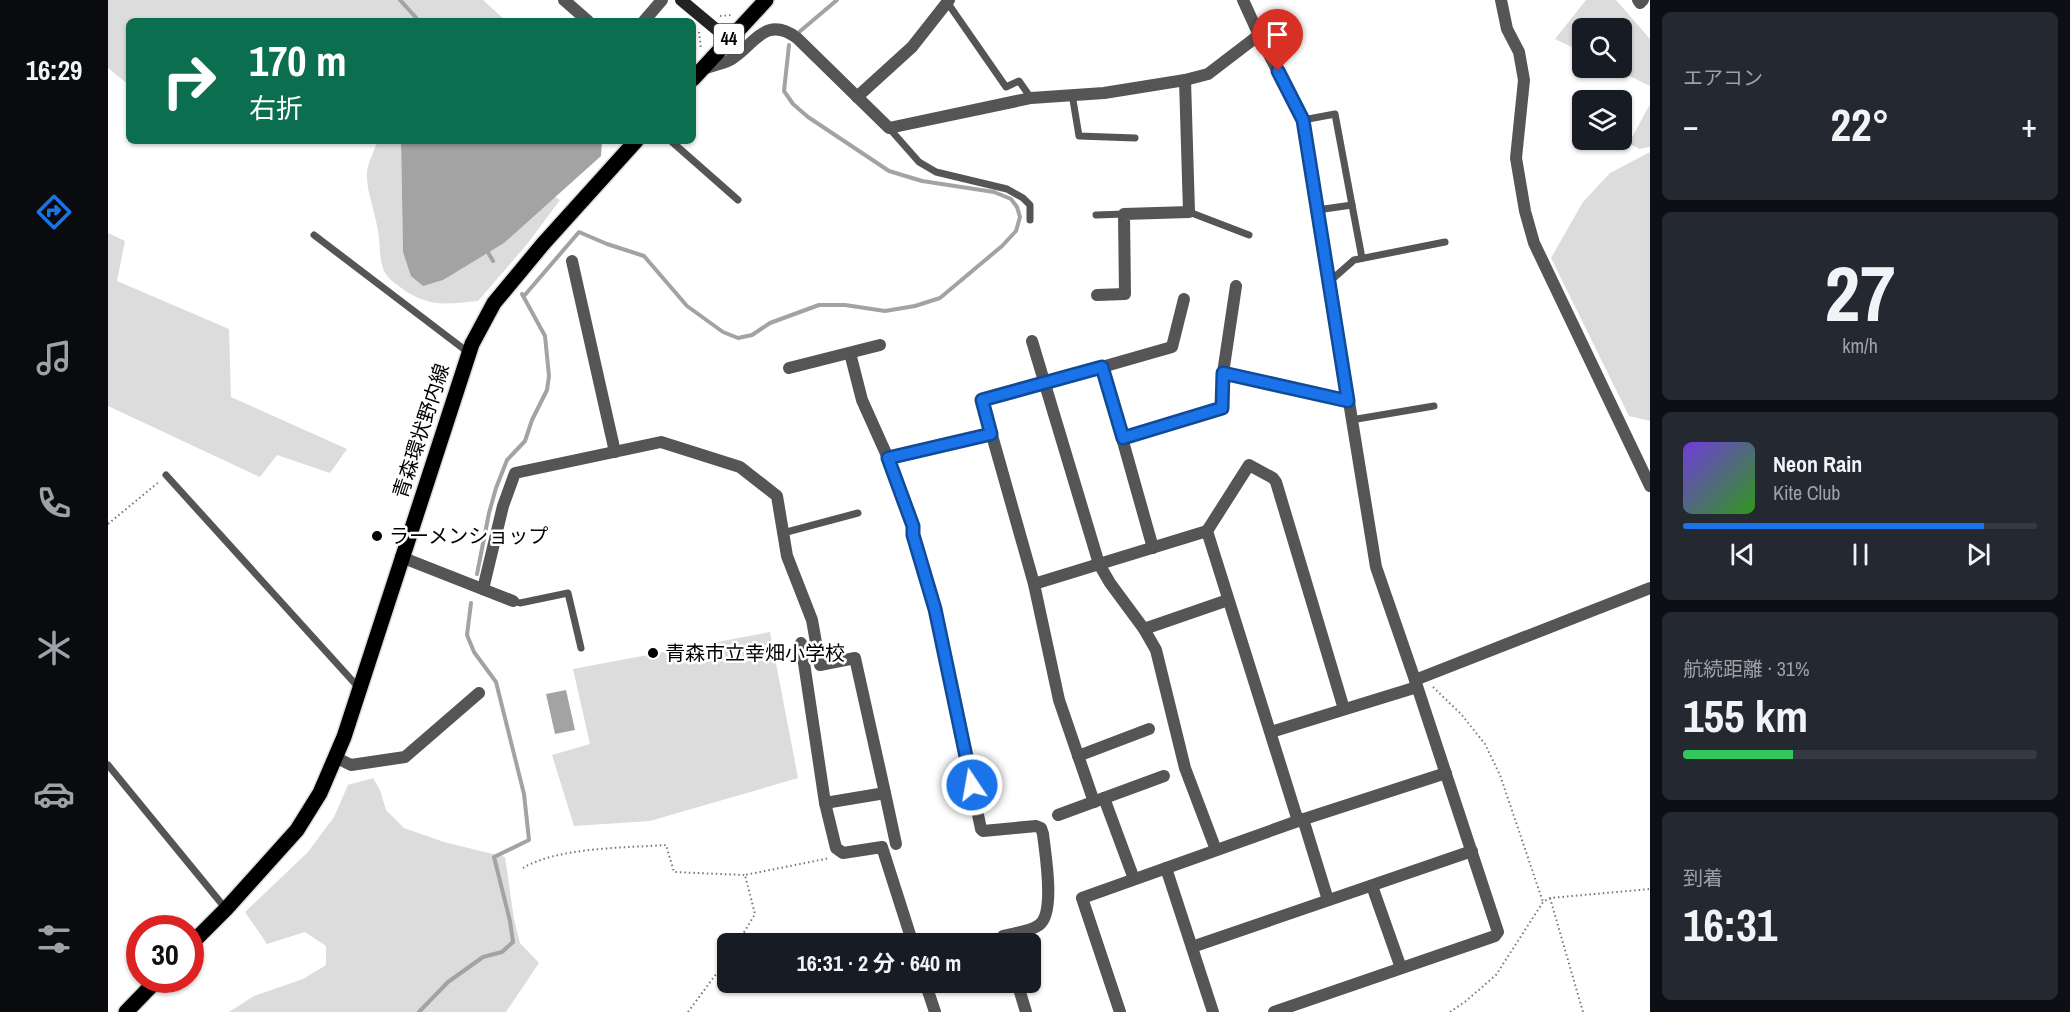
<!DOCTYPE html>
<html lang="ja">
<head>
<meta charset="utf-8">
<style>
	:root { --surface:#171b24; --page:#242831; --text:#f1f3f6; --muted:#9ea1a6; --line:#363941; --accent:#1a73e8 }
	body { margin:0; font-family:"Archivo Narrow","Noto Sans JP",sans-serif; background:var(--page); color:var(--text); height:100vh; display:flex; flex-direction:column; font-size:22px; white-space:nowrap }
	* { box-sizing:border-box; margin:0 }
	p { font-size:20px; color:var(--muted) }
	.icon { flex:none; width:33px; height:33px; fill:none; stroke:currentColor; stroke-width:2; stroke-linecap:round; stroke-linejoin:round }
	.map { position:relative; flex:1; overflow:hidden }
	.side { display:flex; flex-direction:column; gap:12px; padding:12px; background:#0d0f14; width:420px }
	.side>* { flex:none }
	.hud { position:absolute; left:18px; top:18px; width:570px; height:126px; border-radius:9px; box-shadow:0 2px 4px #0004; background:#0b6e4f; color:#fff; overflow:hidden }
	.fabs { position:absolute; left:1464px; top:18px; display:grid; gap:12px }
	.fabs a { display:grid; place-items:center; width:60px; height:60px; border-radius:9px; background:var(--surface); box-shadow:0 2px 4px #0004; font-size:30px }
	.speed { position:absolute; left:18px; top:915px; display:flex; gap:12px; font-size:30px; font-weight:700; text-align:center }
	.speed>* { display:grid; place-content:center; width:78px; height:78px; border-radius:50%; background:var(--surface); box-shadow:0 2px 4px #0004; line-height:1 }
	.speed .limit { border:9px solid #d22; background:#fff; color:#111 }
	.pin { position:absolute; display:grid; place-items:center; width:51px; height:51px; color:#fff; margin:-62px -26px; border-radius:50% 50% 50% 0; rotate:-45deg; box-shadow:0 0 6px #0007 }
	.pin .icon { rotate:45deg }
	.me { position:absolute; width:66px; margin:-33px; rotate:348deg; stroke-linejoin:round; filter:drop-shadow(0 0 4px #0008) }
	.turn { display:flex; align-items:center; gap:21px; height:126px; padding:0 24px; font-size:27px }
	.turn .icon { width:78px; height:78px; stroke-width:2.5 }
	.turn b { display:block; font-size:42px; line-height:51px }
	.big { font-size:45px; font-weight:700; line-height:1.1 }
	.side .card { flex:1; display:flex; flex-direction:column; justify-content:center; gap:9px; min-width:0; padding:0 21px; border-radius:9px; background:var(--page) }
	.side .dial { align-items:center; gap:0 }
	.dial b { font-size:78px; line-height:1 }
	.song { display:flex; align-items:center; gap:18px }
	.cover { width:72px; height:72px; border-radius:9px; background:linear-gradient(135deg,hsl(260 70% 55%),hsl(110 70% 35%)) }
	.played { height:6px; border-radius:3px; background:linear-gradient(90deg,var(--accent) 85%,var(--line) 85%) }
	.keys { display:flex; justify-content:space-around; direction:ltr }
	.heat { display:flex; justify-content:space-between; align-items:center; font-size:33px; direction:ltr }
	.charge { height:9px; border-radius:4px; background:linear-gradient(90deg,#34c759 31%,var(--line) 0) }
	.trip { position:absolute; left:609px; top:933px; width:324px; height:60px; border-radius:9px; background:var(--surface); box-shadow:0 2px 4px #0004; font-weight:700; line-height:60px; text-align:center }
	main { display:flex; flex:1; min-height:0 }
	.tab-bar { display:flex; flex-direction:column; width:108px; justify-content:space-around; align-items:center; background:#090b0e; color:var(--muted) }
	.tab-bar .icon { width:42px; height:42px }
	.tab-bar .current { color:var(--accent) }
	.tab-bar b { font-size:27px; color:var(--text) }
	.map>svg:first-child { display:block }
	.green { fill:#dcdcdc }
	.water { fill:#a3a3a3 }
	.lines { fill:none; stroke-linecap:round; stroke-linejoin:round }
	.stream { stroke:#a3a3a3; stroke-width:4 }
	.primary-casing { stroke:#dbdbdb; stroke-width:18 }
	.path { stroke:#777; stroke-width:2; stroke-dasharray:1.5 3; stroke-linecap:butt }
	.lane { stroke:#555; stroke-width:7 }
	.street { stroke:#555; stroke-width:12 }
	.secondary { stroke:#222; stroke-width:12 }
	.primary { stroke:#000; stroke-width:15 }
	.route-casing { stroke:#114b97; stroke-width:15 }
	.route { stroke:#1a73e8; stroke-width:10 }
	.poi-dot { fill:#000; stroke:#fff; stroke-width:2 }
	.labels { text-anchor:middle; stroke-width:5; stroke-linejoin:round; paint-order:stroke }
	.shield { fill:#fff; stroke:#4c4c4c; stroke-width:1.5 }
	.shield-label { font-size:18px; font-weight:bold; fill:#000 }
	.street-label { font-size:20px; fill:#000; stroke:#fff }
	.poi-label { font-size:20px; fill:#000; stroke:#fff; text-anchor:start }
</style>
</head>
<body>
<main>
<nav class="tab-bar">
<b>16:29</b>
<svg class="icon current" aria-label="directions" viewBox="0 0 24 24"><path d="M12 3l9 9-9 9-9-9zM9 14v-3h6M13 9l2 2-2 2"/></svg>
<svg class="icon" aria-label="music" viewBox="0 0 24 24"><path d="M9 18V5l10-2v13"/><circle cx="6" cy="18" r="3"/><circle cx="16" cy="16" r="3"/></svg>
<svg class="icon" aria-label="phone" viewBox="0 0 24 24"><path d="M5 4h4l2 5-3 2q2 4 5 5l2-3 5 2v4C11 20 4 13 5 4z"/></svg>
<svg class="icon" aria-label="climate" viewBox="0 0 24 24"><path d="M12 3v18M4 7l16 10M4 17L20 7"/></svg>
<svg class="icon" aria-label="car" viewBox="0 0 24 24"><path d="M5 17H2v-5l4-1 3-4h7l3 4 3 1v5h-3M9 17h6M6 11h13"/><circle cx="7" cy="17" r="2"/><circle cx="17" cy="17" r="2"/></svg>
<svg class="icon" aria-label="filters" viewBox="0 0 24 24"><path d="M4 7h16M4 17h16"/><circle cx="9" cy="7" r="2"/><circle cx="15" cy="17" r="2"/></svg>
</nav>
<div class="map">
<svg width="1542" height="1012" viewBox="0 0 1542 1012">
	<rect width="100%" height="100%" fill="#fff"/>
	<g class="green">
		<path d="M0,0H375L398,21H21V85L0,68Z"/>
		<path d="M1478,0H1508L1542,39V86L1505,68H1514V28H1474V52L1447,39Z"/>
		<path d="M1542,104V147L1531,149L1521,143Z"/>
		<path d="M269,141H293L295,252L431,211L447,197L452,200L420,243L370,301C338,304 320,308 292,287C286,283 280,278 276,271C270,256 273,240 269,226C266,208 258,190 259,172C260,161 267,151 269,141Z"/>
		<path d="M1542,152V421L1521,416L1443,258L1475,202L1502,173Z"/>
		<path d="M0,233L17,241L9,281L121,329L123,397L239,449L222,473L169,455L152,477L0,406Z"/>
		<path d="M662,632L690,778L542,821L466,826L444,755L482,744L465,669Z"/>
		<path d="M265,778L272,790L278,810L296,828L336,842L397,857L406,919L412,943L431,963L398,1012H121L146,996L195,979L218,965V946L197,932L159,944L137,912L200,852L226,817L240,785Z"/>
	</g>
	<g class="water">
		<path d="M293,141H494L493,156L396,243L335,280L315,286L303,276L295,252Z"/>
		<path d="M458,690L467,730L447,734L438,694Z"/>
	</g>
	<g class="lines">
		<g class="stream">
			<path d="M292,0L311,21"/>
			<path d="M690,33L729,0"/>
			<path d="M378,249L385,261"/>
			<path d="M416,296L471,232L499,244L536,256L579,306L615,332L630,338L644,335L662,323L711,305H737L777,311L807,306L832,298L894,246L908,231L912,217L909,207L903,199L886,192L814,181L781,171L700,117L685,104L676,91L681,45"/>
			<path d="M369,574L381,513L388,488L399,460L417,441L424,420L439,390L441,376L437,336L414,294"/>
			<path d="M311,1012L340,982L375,957L394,952L405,942L402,921L386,857L421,840L416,794L388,682L366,652L359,635L363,603"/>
		</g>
		<defs>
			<g id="primary">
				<path d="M585,79L658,0"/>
				<path d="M82,945L118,909L189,830L212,793L236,737L364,344L386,303L435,244L528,141"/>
				<path d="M18,1012L49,980"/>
			</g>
		</defs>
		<use href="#primary" class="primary-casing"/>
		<g class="path">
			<path d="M612,16L624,15"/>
			<path d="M591,32L593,49"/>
			<path d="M0,524L52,481"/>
			<path d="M1325,687L1353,714L1377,744L1392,775L1435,902"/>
			<path d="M415,868C450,847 517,848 558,845L566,872L637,875"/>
			<path d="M1442,898L1475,1012"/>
			<path d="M629,944L647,914L637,875L722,858"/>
			<path d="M580,1012L620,958"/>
			<path d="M1342,1012L1358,1001L1388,975L1435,902L1442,898L1542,889"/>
		</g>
		<g class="lane">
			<path d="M839,2L898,87L911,81L923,98"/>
			<path d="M964,94L971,136L1027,138"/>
			<path d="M1195,120L1227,114L1244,205"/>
			<path d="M781,128L811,162L828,172L899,189L915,198L922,205V220"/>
			<path d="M563,141L630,200"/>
			<path d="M1209,210L1244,205L1254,258"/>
			<path d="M1081,212L1141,235"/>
			<path d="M988,215L1016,214"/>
			<path d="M206,235L361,353"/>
			<path d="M1221,282L1246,260L1337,242"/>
			<path d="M1243,420L1326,406"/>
			<path d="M58,475L251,688"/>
			<path d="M805,526V535L827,609"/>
			<path d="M675,533L750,513"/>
			<path d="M405,601L412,603L460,593L473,648"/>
			<path d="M0,765L118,909"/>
		</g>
		<g class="street">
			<path d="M456,0L480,21"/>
			<path d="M1135,0L1151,35L1195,120L1268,567L1307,680L1390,932L1387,936L1166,1012"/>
			<path d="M1393,0L1399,29L1411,52L1416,80L1408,158L1417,211L1426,243L1542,486"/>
			<path d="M1530,0L1532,3L1535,0"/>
			<path d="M536,21L554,0"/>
			<path d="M595,69C603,66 614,64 622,60C646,46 657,14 689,38L781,128L923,98L996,93L1077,80L1100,74L1151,35"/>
			<path d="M749,97L804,47L841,0"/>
			<path d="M464,261L507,452"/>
			<path d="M989,295L1017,294L1016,214L1081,212L1077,80"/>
			<path d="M924,341L991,564L1002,583L1036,629L1048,650L1077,768L1108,850"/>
			<path d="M742,353L754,400L780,458L805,526"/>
			<path d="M994,367L1064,347L1076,299"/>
			<path d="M681,368L772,345"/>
			<path d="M1115,373L1240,401"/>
			<path d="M1015,438L1114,408L1115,373L1128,286"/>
			<path d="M780,458L883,434"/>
			<path d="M1099,531L1141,465L1165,478L1168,482L1236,709"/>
			<path d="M293,557L405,601"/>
			<path d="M926,584L1099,531L1190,821"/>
			<path d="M375,589L395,506L407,473L553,442L632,467L669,496L679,556L704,620L712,665L747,658L777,793L717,803"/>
			<path d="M827,609L873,829L875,831L928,826L933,828L935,834C937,853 948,913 931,925C922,932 905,933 895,936L897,944"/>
			<path d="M1036,629L1120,600"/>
			<path d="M693,643L717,803L728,848L735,853L774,847L805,944"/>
			<path d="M1307,680L1542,588"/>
			<path d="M1163,732L1309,687"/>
			<path d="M970,756L1041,729"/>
			<path d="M227,757L243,765L297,757L371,693"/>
			<path d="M777,793L788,844"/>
			<path d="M996,798L1026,879"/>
			<path d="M986,802L951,700L926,584L874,400L994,367L1045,548"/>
			<path d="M950,815L1056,776"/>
			<path d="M1195,819L1220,900"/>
			<path d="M1058,868L1105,1012"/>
			<path d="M1264,886L1293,968"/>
			<path d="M1084,947L1364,851"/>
			<path d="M817,982L827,1012"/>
			<path d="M909,982L918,1012"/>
			<path d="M1012,1012L974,898L1190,821L1338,773"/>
		</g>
		<path class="secondary" d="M573,0L621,40"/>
		<use href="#primary" class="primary"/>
	</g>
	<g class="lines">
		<defs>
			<path id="route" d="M864,785L827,609L805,535V526L780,458L883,434L874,400L994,367L1015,438L1114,408L1115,373L1240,401L1195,120L1170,71"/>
		</defs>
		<use href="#route" class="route-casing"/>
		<use href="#route" class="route"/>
	</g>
	<g class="poi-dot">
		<circle cx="269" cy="536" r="6"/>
		<circle cx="545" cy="653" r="6"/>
	</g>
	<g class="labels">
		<rect class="shield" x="606" y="24" width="30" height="30" rx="4.5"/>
		<g class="shield-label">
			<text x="621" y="45">44</text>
		</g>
		<g class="street-label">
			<text transform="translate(313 431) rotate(-72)" y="7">青森環状野内線</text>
		</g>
		<g class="poi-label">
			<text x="281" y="543">ラーメンショップ</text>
			<text x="557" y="660">青森市立幸畑小学校</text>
		</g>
	</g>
</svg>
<div class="fabs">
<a><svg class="icon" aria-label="search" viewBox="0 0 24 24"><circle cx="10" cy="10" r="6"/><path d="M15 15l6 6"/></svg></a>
<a><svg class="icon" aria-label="layers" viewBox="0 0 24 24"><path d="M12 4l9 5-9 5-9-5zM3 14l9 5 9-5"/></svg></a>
</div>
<div class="speed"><div class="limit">30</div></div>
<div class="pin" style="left:1170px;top:71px;background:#d93025"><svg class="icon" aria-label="arrive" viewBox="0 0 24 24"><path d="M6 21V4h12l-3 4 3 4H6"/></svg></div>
<svg class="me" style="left:864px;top:785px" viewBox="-20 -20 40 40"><circle r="17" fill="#1a73e8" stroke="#fff" stroke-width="3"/><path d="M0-11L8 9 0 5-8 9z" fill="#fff"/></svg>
<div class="trip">16:31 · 2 分 · 640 m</div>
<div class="hud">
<div class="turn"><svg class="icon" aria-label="right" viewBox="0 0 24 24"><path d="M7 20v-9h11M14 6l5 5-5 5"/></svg><div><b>170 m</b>右折</div></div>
</div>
</div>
<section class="side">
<div class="card"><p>エアコン</p>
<div class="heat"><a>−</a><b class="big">22°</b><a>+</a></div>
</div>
<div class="card dial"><b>27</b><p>km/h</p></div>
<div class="card">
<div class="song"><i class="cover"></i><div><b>Neon Rain</b><p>Kite Club</p></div></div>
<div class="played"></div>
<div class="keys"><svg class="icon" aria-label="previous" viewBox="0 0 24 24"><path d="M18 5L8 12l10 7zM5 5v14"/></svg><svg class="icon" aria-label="pause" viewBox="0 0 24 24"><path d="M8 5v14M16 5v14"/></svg><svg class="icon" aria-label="next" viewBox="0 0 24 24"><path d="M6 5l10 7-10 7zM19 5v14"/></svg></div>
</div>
<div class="card"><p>航続距離 · 31%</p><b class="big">155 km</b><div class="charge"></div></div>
<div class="card"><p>到着</p><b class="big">16:31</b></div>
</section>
</main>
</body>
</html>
